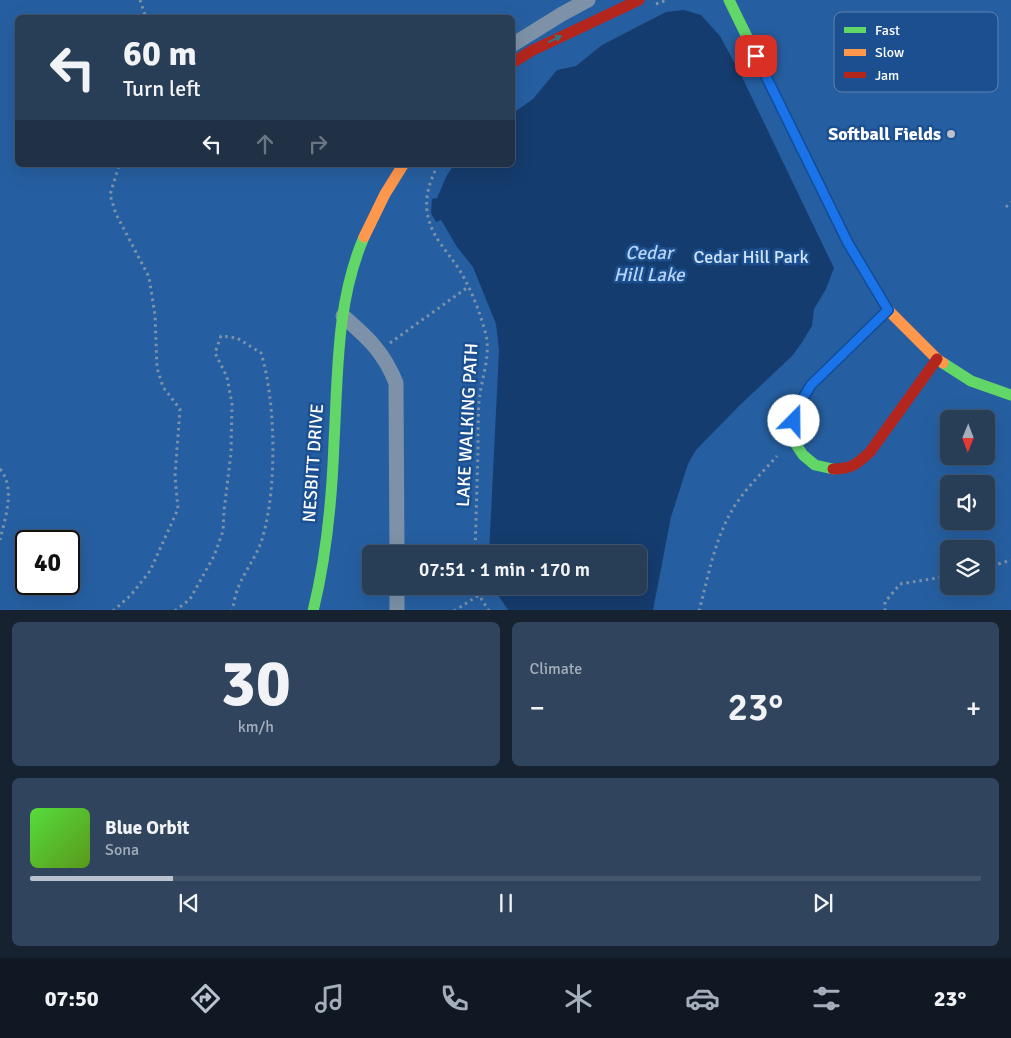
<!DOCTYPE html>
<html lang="en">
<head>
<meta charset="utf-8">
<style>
	:root { --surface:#283e57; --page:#30455d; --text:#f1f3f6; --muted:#a5aeba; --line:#44576d; --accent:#b9c2ce }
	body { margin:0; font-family:Signika,sans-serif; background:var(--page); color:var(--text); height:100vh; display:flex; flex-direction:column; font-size:19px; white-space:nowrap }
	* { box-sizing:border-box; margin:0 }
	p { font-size:16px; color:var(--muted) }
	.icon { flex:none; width:28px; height:28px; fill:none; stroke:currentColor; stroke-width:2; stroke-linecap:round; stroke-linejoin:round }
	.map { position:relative; height:610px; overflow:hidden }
	.sheet { display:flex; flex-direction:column; gap:12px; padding:12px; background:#162230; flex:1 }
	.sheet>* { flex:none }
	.guide { position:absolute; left:15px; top:15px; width:500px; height:152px; border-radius:8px; box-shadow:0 5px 20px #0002,0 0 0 1px var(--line); background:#283e57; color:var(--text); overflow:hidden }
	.needle { width:32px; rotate:181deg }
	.tools { position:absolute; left:940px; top:410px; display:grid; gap:10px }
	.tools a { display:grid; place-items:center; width:55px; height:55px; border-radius:8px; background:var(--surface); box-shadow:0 5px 20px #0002,0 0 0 1px var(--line); font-size:25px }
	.speed { position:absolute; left:15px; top:530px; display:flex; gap:10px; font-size:25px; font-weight:700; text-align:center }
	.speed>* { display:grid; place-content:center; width:65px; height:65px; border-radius:50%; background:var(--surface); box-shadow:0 5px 20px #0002,0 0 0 1px var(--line); line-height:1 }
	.speed .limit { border:2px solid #111; border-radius:8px; background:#fff; color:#111 }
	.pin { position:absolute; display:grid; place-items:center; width:42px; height:42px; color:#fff; margin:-21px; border-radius:10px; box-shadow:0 2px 8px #0006 }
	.me { position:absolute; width:55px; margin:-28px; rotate:22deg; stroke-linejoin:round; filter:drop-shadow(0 0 4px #0008) }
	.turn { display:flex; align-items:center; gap:18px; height:105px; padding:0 25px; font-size:22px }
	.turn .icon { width:65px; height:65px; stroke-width:2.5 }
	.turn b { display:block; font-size:35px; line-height:42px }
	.lanes { display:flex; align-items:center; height:48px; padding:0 25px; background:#0003; justify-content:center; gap:25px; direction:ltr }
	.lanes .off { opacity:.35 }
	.big { font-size:38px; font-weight:600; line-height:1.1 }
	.sheet .tile { flex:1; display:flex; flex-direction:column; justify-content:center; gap:8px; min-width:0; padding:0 18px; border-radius:8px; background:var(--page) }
	.sheet .dial { align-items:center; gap:0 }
	.dial b { font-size:65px; line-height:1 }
	.song { display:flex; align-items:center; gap:15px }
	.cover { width:60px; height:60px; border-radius:8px; background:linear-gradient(135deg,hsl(110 70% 55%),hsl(90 70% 35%)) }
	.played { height:5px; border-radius:2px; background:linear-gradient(90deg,var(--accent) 15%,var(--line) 15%) }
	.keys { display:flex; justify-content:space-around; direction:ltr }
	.heat { display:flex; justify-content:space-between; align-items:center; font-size:28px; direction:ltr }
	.sheet .tiles { flex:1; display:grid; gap:12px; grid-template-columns:1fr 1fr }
	.tile:last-child { grid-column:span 2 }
	.trip { position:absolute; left:362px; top:545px; width:285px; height:50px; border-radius:8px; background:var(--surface); box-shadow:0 5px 20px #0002,0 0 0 1px var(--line); font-weight:600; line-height:50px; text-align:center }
	.dock { display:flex; height:80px; justify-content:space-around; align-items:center; background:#101923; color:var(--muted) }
	.dock .icon { width:35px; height:35px }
	.dock .current { color:var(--accent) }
	.dock b { font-size:22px; color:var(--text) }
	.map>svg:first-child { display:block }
	.green { fill:#265fa1; fill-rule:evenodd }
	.water { fill:#153c6e }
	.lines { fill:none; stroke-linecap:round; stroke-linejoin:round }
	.path { stroke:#7d92a8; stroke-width:3; stroke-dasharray:2.5 4; stroke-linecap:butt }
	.street { stroke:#7d92a8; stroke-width:15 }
	.fast { stroke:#63d668; stroke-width:11 }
	.slow { stroke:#ff974d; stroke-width:11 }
	.jam { stroke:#b3261e; stroke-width:11 }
	.oneway { fill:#317883 }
	.route-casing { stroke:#114b97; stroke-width:12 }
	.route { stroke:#1a73e8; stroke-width:9 }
	.poi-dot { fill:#b9c2ce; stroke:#1b4f8f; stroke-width:2 }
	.labels { text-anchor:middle; stroke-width:5; stroke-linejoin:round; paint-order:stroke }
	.poi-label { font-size:18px; font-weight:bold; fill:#fff; stroke:#1b4f8f; text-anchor:end }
	.park-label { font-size:18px; fill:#cfe3fa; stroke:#1b4f8f }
	.street-label { font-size:18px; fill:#fff; stroke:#1b4f8f }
	.water-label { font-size:19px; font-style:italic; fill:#b5d3f5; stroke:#1b4f8f }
	.key { fill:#1b4f8f; stroke:#5f84b1; stroke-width:1 }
	.key-label { font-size:14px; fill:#fff }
</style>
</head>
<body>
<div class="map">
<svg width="1011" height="611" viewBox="0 0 1011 611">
	<rect width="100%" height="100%" fill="#365274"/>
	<path class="green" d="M0,0H1011V610H0ZM18,18H512V165H18ZM949,419H986V456H949ZM949,484H986V521H949ZM26,541H69V584H26ZM949,549H986V586H949ZM371,554H639V586H371Z"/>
	<path class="water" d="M684,10L701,15L720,36L742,77L834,268L826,289L814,309L812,326L801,344L792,356L739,406L696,450L688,464L671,517L653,610H508L492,586H639V554H489L499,350L496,324L473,267L457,247L441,220L436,222L431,213L432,199L437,198L447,175L454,165H512L513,113L533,99L557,70L576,66L602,45L666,12Z"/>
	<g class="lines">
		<g class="path">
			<path d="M140,0L146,18"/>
			<path d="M656,4L667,0"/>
			<path d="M438,165C423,193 422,217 440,243C447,253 454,261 460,271C471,289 479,310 485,331C492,355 481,378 479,402C478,418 478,435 478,451C477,485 476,520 475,554"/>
			<path d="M1006,207L1011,202"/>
			<path d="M390,343L468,287"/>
			<path d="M0,469C16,488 5,518 0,540"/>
			<path d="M986,568L1011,560"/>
			<path d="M476,586L479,595L489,611"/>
			<path d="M113,611L131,595L150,571L178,509L175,476L180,409L163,387L157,368L155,315L149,277L116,214L110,195L119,165"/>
			<path d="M175,611L190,599L214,556L223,531L224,511L231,453L232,404L227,377L215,353L221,336L237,338L261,353C276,401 277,487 263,536C258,555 245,570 238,588C235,595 234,603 232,611"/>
			<path d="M454,611L479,595"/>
			<path d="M699,611C708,578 714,542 731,512C742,492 761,474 777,456"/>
			<path d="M885,611V602L900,584L949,576"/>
		</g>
		<g class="street">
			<path d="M512,45L562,14L588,0"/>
			<path d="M343,316C367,337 384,352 396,383L397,554"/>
			<path d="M397,586V611"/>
		</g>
		<g class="fast">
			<path d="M729,0L816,178"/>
			<path d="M943,363L971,381L1011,395"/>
			<path d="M833,469L815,465L803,455L793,440L794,421L800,403L811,385L888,310"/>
			<path d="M313,611C327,555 332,499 334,442C338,373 336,302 364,237"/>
		</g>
		<g class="slow">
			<path d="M816,178L848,243L888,310L937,359L943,363"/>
			<path d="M364,237L385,194L403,165"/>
		</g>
		<g class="jam">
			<path d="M512,63L531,51L639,0"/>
			<path d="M833,469C851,469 856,465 870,452L937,359"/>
		</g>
	</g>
	<defs><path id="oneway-solid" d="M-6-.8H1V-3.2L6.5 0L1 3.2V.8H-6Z" transform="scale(1.25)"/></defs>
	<use class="oneway" href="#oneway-solid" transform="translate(555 39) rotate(-26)"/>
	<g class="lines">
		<defs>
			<path id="route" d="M756,56L848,243L888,310L811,385L800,403L794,421"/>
		</defs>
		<use href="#route" class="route-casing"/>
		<use href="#route" class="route"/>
	</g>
	<circle class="poi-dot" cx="951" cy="134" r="5"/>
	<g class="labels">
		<g class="poi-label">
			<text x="941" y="140">Softball Fields</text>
		</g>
		<g class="park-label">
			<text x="751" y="263">Cedar Hill Park</text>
		</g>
		<g class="street-label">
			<text transform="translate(467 425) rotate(-87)" y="6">LAKE WALKING PATH</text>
			<text transform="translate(313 463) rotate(-86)" y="6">NESBITT DRIVE</text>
		</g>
		<g class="water-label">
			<text x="649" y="259">Cedar<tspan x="649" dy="22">Hill Lake</tspan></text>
		</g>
	</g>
	<rect x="834" y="12" width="164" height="80" rx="8" class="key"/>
	<rect x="844" y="27" width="22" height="6" fill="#63d668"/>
	<rect x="844" y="49" width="22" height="7" fill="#ff974d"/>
	<rect x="844" y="72" width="22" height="6" fill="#b3261e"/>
	<g class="key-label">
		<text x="875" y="35">Fast</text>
		<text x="875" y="57">Slow</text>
		<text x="875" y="80">Jam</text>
	</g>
</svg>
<div class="tools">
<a><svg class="needle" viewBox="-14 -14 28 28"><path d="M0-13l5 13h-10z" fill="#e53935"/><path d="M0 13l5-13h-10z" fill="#a5aeba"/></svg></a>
<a><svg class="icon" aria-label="sound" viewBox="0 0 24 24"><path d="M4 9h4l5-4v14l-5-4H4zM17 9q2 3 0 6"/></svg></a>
<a><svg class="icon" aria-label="layers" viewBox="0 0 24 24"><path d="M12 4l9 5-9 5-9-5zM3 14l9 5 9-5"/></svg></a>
</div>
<div class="speed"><div class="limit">40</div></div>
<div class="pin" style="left:756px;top:56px;background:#d93025"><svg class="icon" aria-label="arrive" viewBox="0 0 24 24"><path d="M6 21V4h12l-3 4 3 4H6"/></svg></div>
<svg class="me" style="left:794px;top:421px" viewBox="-20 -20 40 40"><circle r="19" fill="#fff"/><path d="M0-13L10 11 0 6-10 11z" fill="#1a73e8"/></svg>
<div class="trip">07:51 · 1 min · 170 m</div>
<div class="guide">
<div class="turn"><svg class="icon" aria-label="left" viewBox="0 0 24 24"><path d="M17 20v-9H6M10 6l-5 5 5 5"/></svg><div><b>60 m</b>Turn left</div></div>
<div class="lanes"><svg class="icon" aria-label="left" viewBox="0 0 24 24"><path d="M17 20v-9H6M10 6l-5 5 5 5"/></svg><svg class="icon off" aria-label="ahead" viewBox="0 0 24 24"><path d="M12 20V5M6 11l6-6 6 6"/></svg><svg class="icon off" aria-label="right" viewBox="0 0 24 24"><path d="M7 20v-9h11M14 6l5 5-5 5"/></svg></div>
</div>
</div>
<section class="sheet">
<div class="tiles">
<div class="tile dial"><b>30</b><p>km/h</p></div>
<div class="tile"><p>Climate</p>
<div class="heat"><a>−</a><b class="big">23°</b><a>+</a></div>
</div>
<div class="tile">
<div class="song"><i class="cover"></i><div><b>Blue Orbit</b><p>Sona</p></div></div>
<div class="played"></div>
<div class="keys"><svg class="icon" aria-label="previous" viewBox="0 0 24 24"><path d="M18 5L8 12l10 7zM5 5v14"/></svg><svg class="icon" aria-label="pause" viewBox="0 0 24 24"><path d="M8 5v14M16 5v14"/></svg><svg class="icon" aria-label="next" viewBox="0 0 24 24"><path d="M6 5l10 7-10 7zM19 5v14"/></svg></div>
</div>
</div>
</section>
<nav class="dock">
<b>07:50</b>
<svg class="icon current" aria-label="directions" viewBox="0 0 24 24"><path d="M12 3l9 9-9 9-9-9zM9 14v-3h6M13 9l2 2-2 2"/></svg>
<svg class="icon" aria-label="music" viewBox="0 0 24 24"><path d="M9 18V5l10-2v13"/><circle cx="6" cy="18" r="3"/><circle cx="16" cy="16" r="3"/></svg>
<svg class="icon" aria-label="phone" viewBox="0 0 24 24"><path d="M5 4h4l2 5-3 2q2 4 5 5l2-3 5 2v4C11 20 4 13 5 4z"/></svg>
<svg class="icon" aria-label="climate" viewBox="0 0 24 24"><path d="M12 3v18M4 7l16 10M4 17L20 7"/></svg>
<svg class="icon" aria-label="car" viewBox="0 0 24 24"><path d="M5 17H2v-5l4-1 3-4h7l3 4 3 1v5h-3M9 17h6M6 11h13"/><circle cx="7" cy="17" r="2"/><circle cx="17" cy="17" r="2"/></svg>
<svg class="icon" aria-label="filters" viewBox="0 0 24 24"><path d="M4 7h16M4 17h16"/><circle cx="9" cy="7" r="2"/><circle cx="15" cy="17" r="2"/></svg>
<b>23°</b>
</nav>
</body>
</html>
